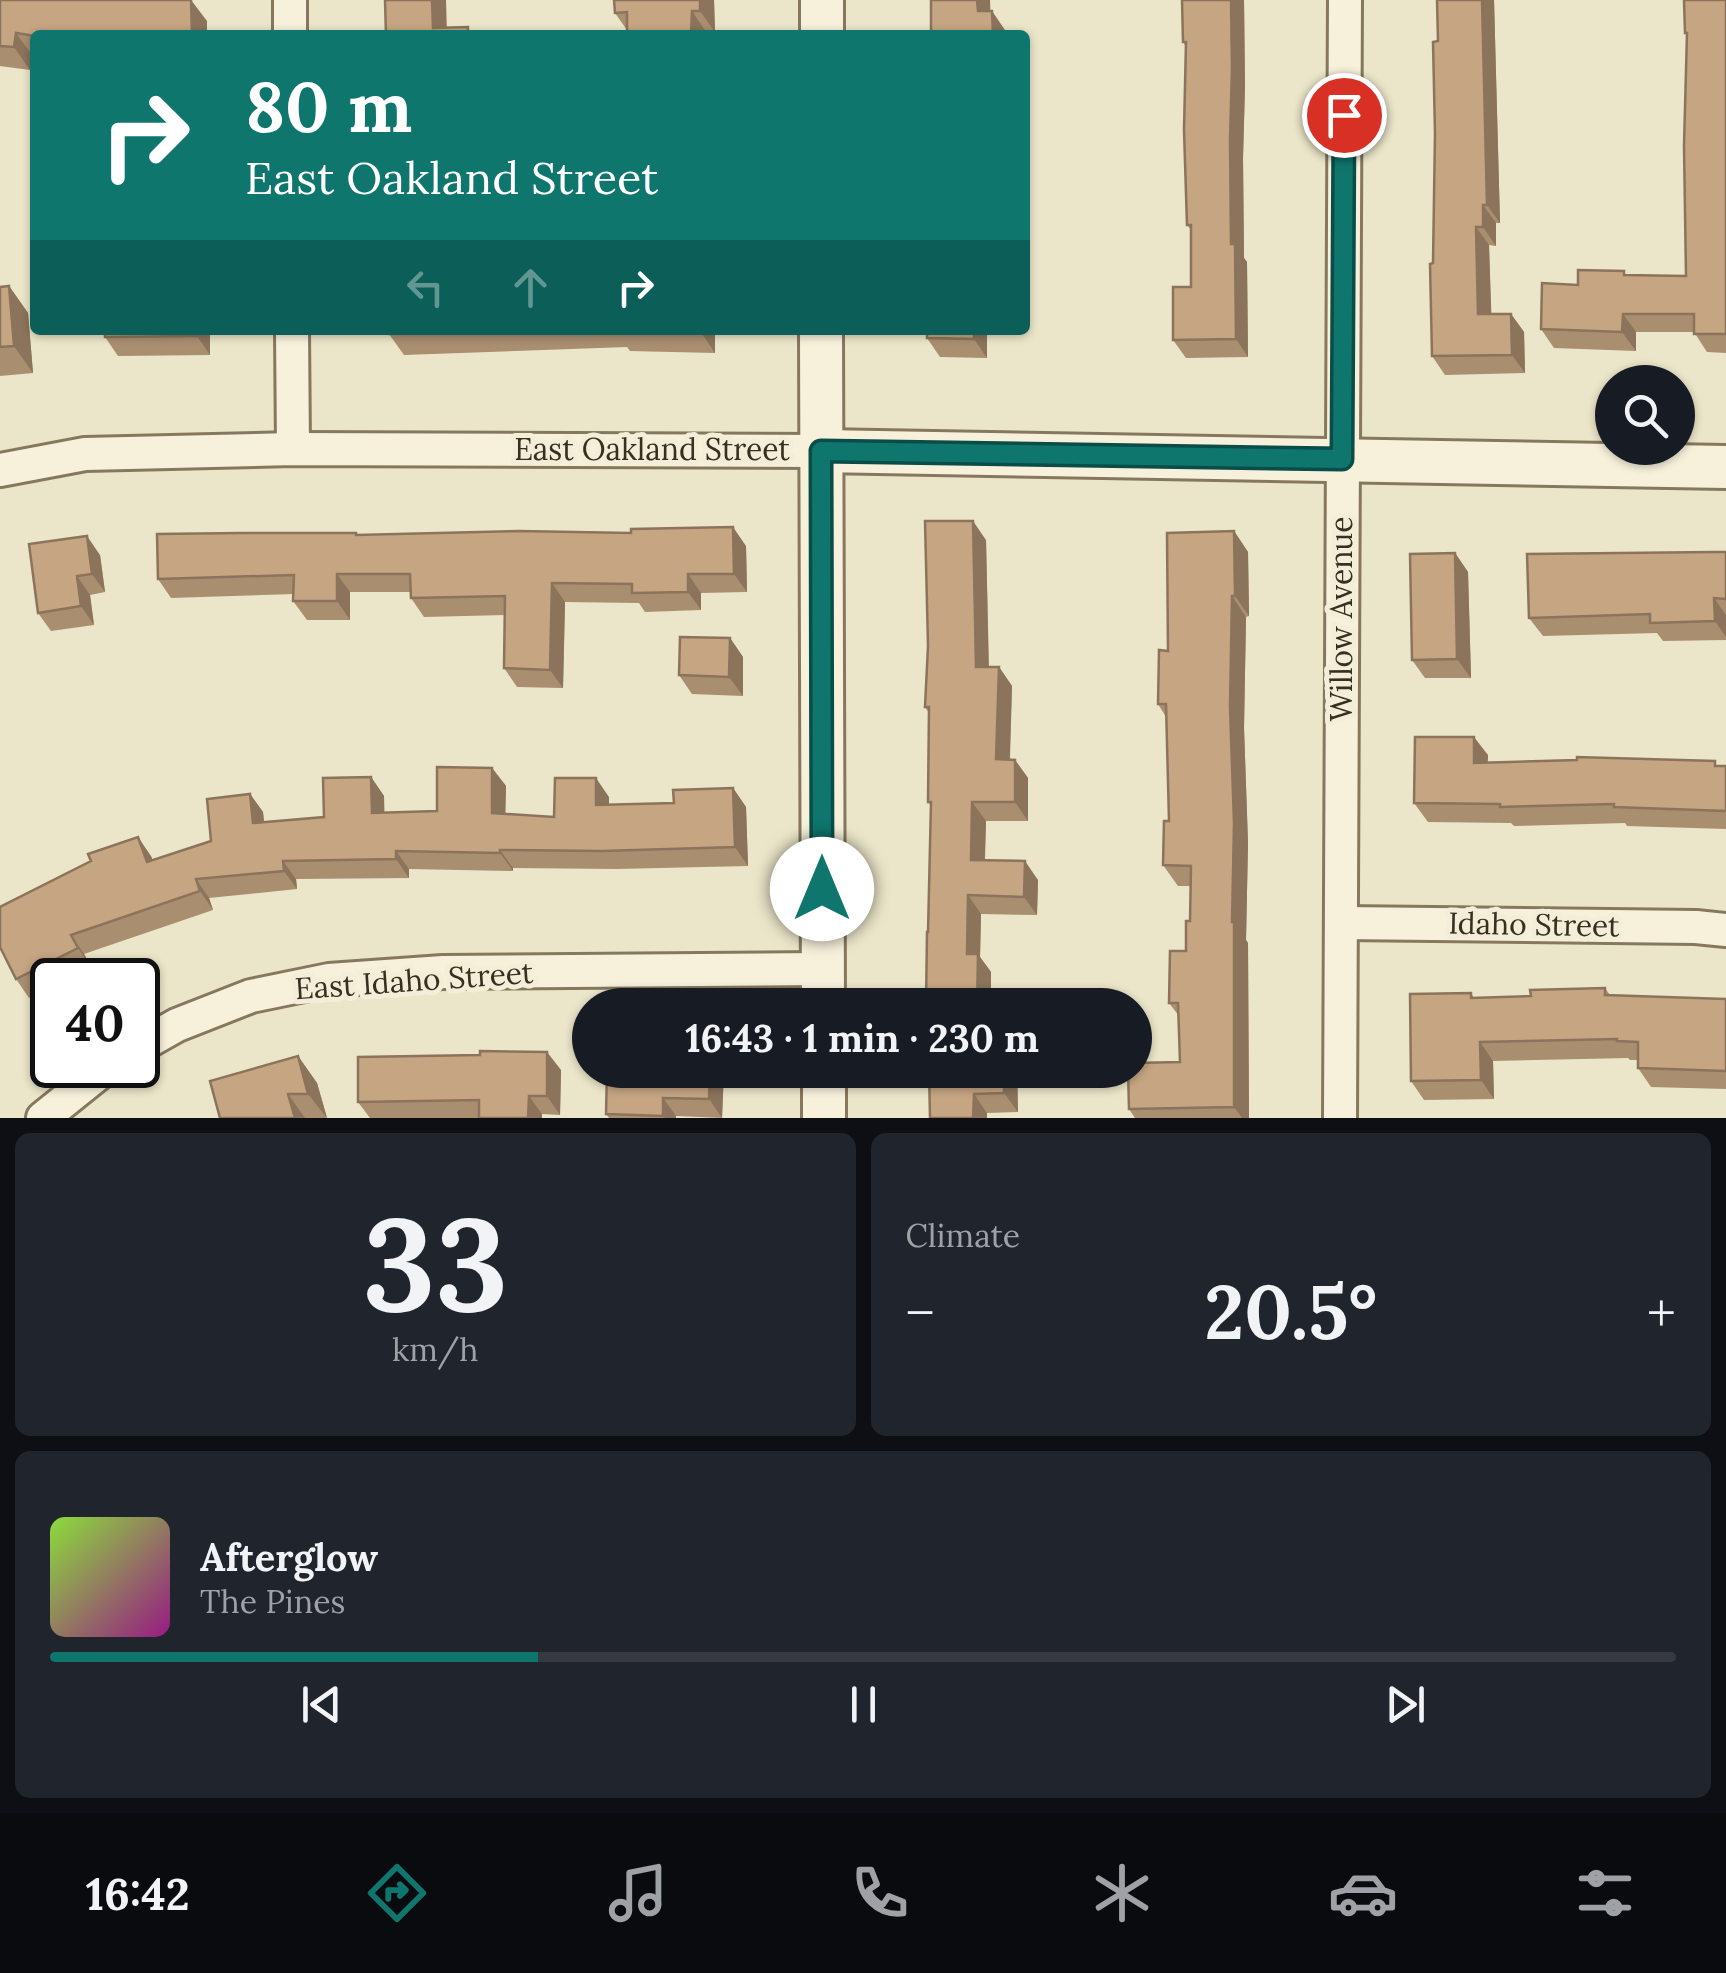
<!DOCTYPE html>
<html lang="en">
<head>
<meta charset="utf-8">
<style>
	:root { --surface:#171b24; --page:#20242c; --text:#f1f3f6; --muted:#9ea1a6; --line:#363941; --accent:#0f766e }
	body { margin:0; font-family:Lora,serif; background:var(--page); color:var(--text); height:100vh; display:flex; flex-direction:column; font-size:38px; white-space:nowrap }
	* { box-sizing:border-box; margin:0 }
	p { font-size:32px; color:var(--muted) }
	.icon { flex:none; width:55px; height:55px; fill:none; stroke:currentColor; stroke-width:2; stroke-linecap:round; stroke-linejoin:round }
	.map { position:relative; height:1118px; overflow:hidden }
	.drawer { display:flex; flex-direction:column; gap:15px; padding:15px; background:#0d0f14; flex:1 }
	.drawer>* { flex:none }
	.banner { position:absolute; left:30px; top:30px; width:1000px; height:305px; border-radius:10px; box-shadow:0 2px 8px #0004; background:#0f766e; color:#fff; overflow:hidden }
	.fabs { position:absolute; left:1595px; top:365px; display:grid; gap:20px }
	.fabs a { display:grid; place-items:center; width:100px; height:100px; border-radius:50%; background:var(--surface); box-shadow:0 2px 8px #0004; font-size:50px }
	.speed { position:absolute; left:30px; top:958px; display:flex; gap:20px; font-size:50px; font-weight:700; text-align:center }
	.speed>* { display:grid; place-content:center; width:130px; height:130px; border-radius:50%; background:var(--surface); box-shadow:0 2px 8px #0004; line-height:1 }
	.speed .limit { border:5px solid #111; border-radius:15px; background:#fff; color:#111 }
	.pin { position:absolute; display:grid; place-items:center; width:85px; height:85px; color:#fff; margin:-42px; border:5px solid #fff; border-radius:50%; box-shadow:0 2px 10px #0007 }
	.me { position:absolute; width:110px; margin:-55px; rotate:0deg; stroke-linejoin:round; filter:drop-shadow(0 0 8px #0008) }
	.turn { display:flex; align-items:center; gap:35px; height:210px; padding:0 50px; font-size:45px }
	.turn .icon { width:130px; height:130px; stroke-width:2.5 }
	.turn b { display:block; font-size:70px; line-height:85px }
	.lanes { display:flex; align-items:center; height:95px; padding:0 50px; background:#0003; justify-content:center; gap:50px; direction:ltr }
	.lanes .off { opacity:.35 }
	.big { font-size:75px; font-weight:800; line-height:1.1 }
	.drawer .card { flex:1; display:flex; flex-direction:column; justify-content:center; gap:15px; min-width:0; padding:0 35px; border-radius:15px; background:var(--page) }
	.drawer .dial { align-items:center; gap:0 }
	.dial b { font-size:130px; line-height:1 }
	.song { display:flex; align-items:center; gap:30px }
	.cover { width:120px; height:120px; border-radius:15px; background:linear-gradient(135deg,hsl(90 70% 55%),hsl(310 70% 35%)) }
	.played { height:10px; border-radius:5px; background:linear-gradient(90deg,var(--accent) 30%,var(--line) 30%) }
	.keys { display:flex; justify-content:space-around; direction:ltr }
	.heat { display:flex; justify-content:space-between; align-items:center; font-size:55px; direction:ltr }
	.drawer .tiles { flex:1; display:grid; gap:15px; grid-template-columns:1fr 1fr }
	.card:last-child { grid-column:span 2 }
	.trip { position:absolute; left:572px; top:988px; width:580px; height:100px; border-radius:50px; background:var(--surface); box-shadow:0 2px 8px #0004; font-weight:800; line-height:100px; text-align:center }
	.dock { display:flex; height:160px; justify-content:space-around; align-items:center; background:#090b0e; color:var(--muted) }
	.dock .icon { width:70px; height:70px }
	.dock .current { color:var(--accent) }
	.dock b { font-size:45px; color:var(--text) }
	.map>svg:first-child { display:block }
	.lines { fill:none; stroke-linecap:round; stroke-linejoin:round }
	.minor-casing { stroke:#86785f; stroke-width:38 }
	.tertiary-casing { stroke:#86785f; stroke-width:48 }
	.minor { stroke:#f7f1dc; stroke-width:32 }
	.tertiary { stroke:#f7f1dc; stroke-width:42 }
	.wall { fill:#aa8e70 }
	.shaded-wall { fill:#8b745b }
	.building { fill:#c6a582; stroke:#8b745b; stroke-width:2.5 }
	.route-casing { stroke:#0a4d48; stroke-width:25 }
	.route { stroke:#0f766e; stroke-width:18 }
	.labels { text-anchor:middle; stroke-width:10; stroke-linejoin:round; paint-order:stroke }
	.street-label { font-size:30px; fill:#382f21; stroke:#f3eed8 }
</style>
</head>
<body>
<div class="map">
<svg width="1726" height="1118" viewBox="0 0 1726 1118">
	<rect width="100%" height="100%" fill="#ebe5c9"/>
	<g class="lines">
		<defs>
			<g id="minor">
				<path d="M290,0V35"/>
				<path d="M292,330L293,449"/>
				<path d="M0,470L85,454L293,449L821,451"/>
				<path d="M1341,923L1696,927L1726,930"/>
				<path d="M138,1047L177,1025L251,996L329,980L443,972L823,969"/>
				<path d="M43,1118L109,1065"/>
				<path d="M1340,1118L1345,0"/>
			</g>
			<g id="tertiary">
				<path d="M822,35V0"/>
				<path d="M821,330L823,1005"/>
				<path d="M821,451L1726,467"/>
				<path d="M824,1070V1118"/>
			</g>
		</defs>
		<use href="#minor" class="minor-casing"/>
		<use href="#tertiary" class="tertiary-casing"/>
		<use href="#minor" class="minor"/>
		<use href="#tertiary" class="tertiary"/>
	</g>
	<g class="wall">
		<path d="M0,0H70L207,21L35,35V56L32,55L30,70L0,66Z"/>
		<path d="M614,0H714L715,32H706V35H627V30L615,13Z"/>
		<path d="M1181,0H1244L1245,86L1243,158L1244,258L1247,262L1248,357L1186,358L1173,340L1191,287V230L1187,225L1186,47L1183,42L1182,2Z"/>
		<path d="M1437,0H1494L1500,223H1496V246L1489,245L1491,314H1511L1524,332L1525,373L1445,375L1432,356L1438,41Z"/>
		<path d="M1726,0V353L1707,352L1694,332H1636V351L1554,348L1541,329L1578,285L1627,275L1686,276L1687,36L1685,33Z"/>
		<path d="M9,286L28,313L33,373L0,376V287Z"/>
		<path d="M210,330V355L118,356L105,337Z"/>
		<path d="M389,330H715V353L630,351L627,347L404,355L389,334Z"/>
		<path d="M927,330H987V358L940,357L927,338Z"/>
		<path d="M1234,531L1248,552L1249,616L1246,617L1244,728L1248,843L1246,940L1248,943L1249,1118H1135L1129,1109L1180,1062L1179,1016L1169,1003L1186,951L1190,921V886H1178L1163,865L1169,821L1166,717L1158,704L1168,651Z"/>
		<path d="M357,535L746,546L747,592L701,593V610L645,612L639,603L565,602L563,688L517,687L504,668L505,615L424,617L411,598L410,592H350V620H307L293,601L294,594L171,598L158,579Z"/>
		<path d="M986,540L989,667H999L1012,686L1010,760H1015L1028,778V821H986L985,860L1038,880L1037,915L981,914L980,957L991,972V1005H926L931,806L928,802L929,713L925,707Z"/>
		<path d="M1726,552V640L1663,641L1657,633L1543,636L1529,618Z"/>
		<path d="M1455,553L1468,572L1471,678H1425L1412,660Z"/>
		<path d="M100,555L105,592L90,595L94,625L51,631L38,613Z"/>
		<path d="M730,638L743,657V696L692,694L679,675Z"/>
		<path d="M1488,755L1487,763L1726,766V829L1627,826L1625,823L1514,826L1511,823L1428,822L1414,803Z"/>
		<path d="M492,768L506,786L505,814L554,817L609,797V804L674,803L733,788L746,807L748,866L616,869L513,868V871L409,869V878L296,879L297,889L209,898L213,910L84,954L91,967L65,980H52V986L29,998L16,979L151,856L153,861L211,841L250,794L263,812L264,822L324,817L371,777L384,796V813L437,811Z"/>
		<path d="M1605,988L1610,995L1726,999V1089L1651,1087L1638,1068V1060H1630L1628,1058L1493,1061L1494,1099L1424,1100L1411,1081L1471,993L1474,998L1531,996Z"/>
		<path d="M298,1056L317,1083L327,1118H220Z"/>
		<path d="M561,1070L560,1115L542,1114V1118H370L358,1102Z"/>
		<path d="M724,1070L722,1118L676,1116V1118H609L606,1114Z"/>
		<path d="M929,1070H1017L1018,1112L987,1113Z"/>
	</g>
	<g class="shaded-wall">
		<path d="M191,0L207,21V35H192Z"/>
		<path d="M432,0H446L447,35L433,28Z"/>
		<path d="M700,0H714L715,32L700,11Z"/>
		<path d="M977,0H990L991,30L978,11Z"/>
		<path d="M1231,0H1244L1245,86L1243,158L1244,258L1247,262L1248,357L1236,339L1231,244L1230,140Z"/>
		<path d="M1482,0H1494L1500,223L1487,205Z"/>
		<path d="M692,11L706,32V35H691Z"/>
		<path d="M992,11L1005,30V35H993Z"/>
		<path d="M16,33L32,55L30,70L14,47Z"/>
		<path d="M1483,205L1496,223V246L1483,227Z"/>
		<path d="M1476,227L1489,245L1492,333L1478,314Z"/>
		<path d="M9,286L28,313L33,373L14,346Z"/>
		<path d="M1511,314L1524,332L1525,373L1512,355Z"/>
		<path d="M1623,314L1636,332V351L1622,332Z"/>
		<path d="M197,330H210V355L197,336Z"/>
		<path d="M701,330H715V353L701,332Z"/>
		<path d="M974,330H987V358L974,339Z"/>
		<path d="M973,521L986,540L989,685L976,667Z"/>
		<path d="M733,527L746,546L747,592L734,574Z"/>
		<path d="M1234,531L1248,552L1249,616L1235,596Z"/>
		<path d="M87,536L100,555L105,592L92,574Z"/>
		<path d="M1455,553L1468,572L1471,678L1457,659Z"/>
		<path d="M337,574L350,592V620L337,601Z"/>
		<path d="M688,574L701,593V610L688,592Z"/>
		<path d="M77,576L90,595L94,625L81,606Z"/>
		<path d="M552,583L565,602L563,688L550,670Z"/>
		<path d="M1232,596L1246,617L1244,728L1248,843L1246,940L1248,943L1249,1118H1242L1234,1107L1230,707Z"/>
		<path d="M1714,598L1726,615V637L1715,621Z"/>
		<path d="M730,638L743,657V696L729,677Z"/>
		<path d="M999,667L1012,686L1009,778L996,759Z"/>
		<path d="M1474,737L1488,755L1487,782L1474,763Z"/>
		<path d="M1015,760L1028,778V821L1015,802Z"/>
		<path d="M492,768L506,786L505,832L492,813Z"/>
		<path d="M371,777L384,796L385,832L372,813Z"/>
		<path d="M596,778L609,797V823L596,805Z"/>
		<path d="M733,788L746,807L748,866L735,847Z"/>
		<path d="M250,794L263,812L266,842L253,823Z"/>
		<path d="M972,802L986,821L984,879L971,860Z"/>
		<path d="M138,837L151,856L160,881L147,862Z"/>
		<path d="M500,850L513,868V871L500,853Z"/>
		<path d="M396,851L409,869V878L396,859Z"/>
		<path d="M283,861L296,879L297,889L284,871Z"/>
		<path d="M1025,861L1038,880L1037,915L1024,897Z"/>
		<path d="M196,879L209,898L213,910L200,891Z"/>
		<path d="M968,895L981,914L980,957L991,972V1005H977L967,954Z"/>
		<path d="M71,935L84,954L91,967L78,948Z"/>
		<path d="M1480,1042L1493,1061L1494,1099L1481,1080Z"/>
		<path d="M547,1052L561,1070L560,1115L547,1096Z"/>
		<path d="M298,1056L317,1083L327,1118L308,1094Z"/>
		<path d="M710,1070H724L722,1118L709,1099Z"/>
		<path d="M1004,1070H1017L1018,1112L1004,1093Z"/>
		<path d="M288,1094L305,1118H295Z"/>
		<path d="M974,1094L987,1113V1118H973Z"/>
		<path d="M529,1096L542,1114V1118H528Z"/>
		<path d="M663,1098L676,1116V1118H665L663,1116Z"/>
	</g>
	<g class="building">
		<path d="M0,0H191L192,35L35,36L16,33L14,47L0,46Z"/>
		<path d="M385,0H432L433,28L468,27V35H386Z"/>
		<path d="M614,0H700V11H692L691,35H627V12L615,13Z"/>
		<path d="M931,0H977L978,11H992L993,35H931Z"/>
		<path d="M1182,0H1231L1232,68L1230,140L1231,244H1235L1236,339L1173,340V287H1191V225H1187L1184,130L1186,42H1183Z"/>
		<path d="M1437,0H1482L1487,205H1483V227H1476L1478,314H1511L1512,355L1432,356L1430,264L1433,263L1435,133L1433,42L1438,41Z"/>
		<path d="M1684,0H1726V334H1694V314H1623L1622,332L1541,329L1542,283L1578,285V270L1624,271V275L1686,276L1684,146L1687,33H1685Z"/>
		<path d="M9,286L14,346L0,347V287Z"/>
		<path d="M105,330H197V336L105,337Z"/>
		<path d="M389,330H500L389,334Z"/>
		<path d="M615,330H701V332Z"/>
		<path d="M927,330H974V339L927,338Z"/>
		<path d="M925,521H973L976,667H999L996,759L1015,760V802H972L971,860L1025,861L1024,897L968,895L967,954H978L977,1005H926L927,932H928L931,802H928L929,707H925L928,646Z"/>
		<path d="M733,527L734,574H688V592L632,593V584L552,583L550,670L504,668L505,596L411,598L410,574H337V601H293L294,575L158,579L157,534L242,533H356V535L519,531L631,533V529Z"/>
		<path d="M1234,531L1235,596H1232L1230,707L1234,823L1232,922H1234V1107L1129,1109L1128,1070H1135V1063L1180,1062L1178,1003H1169L1170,951H1186V921H1190L1191,866L1163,865L1164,821H1169L1166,704H1158L1159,650L1168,651L1167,533Z"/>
		<path d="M87,536L92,574L77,576L81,606L38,613L29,544Z"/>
		<path d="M1713,552H1726V599L1714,598L1715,621L1650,623V614L1529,618L1527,554Z"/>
		<path d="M1455,553L1457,659L1412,660L1410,554Z"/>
		<path d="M680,637L730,638L729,677L679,675Z"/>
		<path d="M1415,737H1474V763L1577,760V757L1715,761V766H1726V811L1614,807V804L1500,807V804L1414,803Z"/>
		<path d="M437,767L492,768V813L554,817L555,778H596V805L674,803L673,790L733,788L735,847L602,851L500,850V853L396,851V859L283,861L284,871L196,879L200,891L71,935L78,948L16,979L0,947V907L91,861L88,854L138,837L147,862L211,841L207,799L250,794L253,823L324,817L323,778L371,777L372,813L437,811Z"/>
		<path d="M1605,988V995L1726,999V1071L1638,1068V1042L1617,1041V1039L1480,1042L1481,1080L1411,1081L1410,994L1471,993V998L1531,996L1530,990Z"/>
		<path d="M480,1051L547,1052V1096H529L528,1118H479V1100L358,1102V1057L480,1055Z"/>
		<path d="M298,1056L308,1094H288L295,1118H220L210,1081Z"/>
		<path d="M607,1070H710L709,1099L663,1098V1116L606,1114Z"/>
		<path d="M929,1070H1004V1093L974,1094L973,1118H930Z"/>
	</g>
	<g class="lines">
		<defs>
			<path id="route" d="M822,889L821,451L1342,459L1344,115"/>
		</defs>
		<use href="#route" class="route-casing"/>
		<use href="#route" class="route"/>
	</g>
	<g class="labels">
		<g class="street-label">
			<text x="652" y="460">East Oakland Street</text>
			<text transform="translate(1342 619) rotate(-90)" y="10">Willow Avenue</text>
			<text transform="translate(1534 925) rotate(1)" y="10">Idaho Street</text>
			<text transform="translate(414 981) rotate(-4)" y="10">East Idaho Street</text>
		</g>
	</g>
</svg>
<div class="fabs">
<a><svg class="icon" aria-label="search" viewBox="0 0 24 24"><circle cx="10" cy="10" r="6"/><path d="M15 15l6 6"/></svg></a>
</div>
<div class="speed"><div class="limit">40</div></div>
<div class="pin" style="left:1344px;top:115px;background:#d93025"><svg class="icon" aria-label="arrive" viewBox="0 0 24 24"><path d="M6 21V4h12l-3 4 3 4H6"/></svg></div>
<svg class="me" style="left:822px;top:889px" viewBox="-20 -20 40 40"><circle r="19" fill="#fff"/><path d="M0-13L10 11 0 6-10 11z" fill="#0f766e"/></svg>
<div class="trip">16:43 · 1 min · 230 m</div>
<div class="banner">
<div class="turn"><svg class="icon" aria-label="right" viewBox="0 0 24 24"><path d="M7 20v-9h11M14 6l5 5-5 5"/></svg><div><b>80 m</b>East Oakland Street</div></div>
<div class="lanes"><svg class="icon off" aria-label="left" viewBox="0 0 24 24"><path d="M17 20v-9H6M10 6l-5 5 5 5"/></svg><svg class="icon off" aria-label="ahead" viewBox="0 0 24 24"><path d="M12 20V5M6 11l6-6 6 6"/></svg><svg class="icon" aria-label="right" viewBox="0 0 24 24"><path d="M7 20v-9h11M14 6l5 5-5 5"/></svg></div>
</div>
</div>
<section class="drawer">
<div class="tiles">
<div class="card dial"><b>33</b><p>km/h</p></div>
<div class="card"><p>Climate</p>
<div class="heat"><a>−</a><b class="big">20.5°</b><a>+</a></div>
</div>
<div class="card">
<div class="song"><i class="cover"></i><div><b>Afterglow</b><p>The Pines</p></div></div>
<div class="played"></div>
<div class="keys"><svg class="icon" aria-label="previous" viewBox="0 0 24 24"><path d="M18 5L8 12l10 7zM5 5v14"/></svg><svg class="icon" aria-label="pause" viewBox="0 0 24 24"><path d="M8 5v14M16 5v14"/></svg><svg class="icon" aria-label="next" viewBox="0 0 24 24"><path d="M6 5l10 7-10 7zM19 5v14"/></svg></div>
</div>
</div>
</section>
<nav class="dock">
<b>16:42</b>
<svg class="icon current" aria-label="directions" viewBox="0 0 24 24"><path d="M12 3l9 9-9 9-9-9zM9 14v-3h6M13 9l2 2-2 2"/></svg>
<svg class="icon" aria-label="music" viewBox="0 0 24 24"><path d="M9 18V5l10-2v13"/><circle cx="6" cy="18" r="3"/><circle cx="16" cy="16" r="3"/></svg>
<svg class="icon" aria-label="phone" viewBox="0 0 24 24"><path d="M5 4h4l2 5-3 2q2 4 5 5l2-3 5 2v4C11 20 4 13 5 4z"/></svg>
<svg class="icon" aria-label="climate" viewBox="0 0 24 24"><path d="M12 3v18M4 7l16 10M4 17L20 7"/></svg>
<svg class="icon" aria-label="car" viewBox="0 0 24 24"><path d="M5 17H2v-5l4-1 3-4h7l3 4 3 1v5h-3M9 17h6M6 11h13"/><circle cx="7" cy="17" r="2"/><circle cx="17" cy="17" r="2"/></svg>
<svg class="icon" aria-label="filters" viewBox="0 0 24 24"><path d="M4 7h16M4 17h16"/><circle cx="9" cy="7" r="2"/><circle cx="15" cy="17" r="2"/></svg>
</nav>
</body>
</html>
